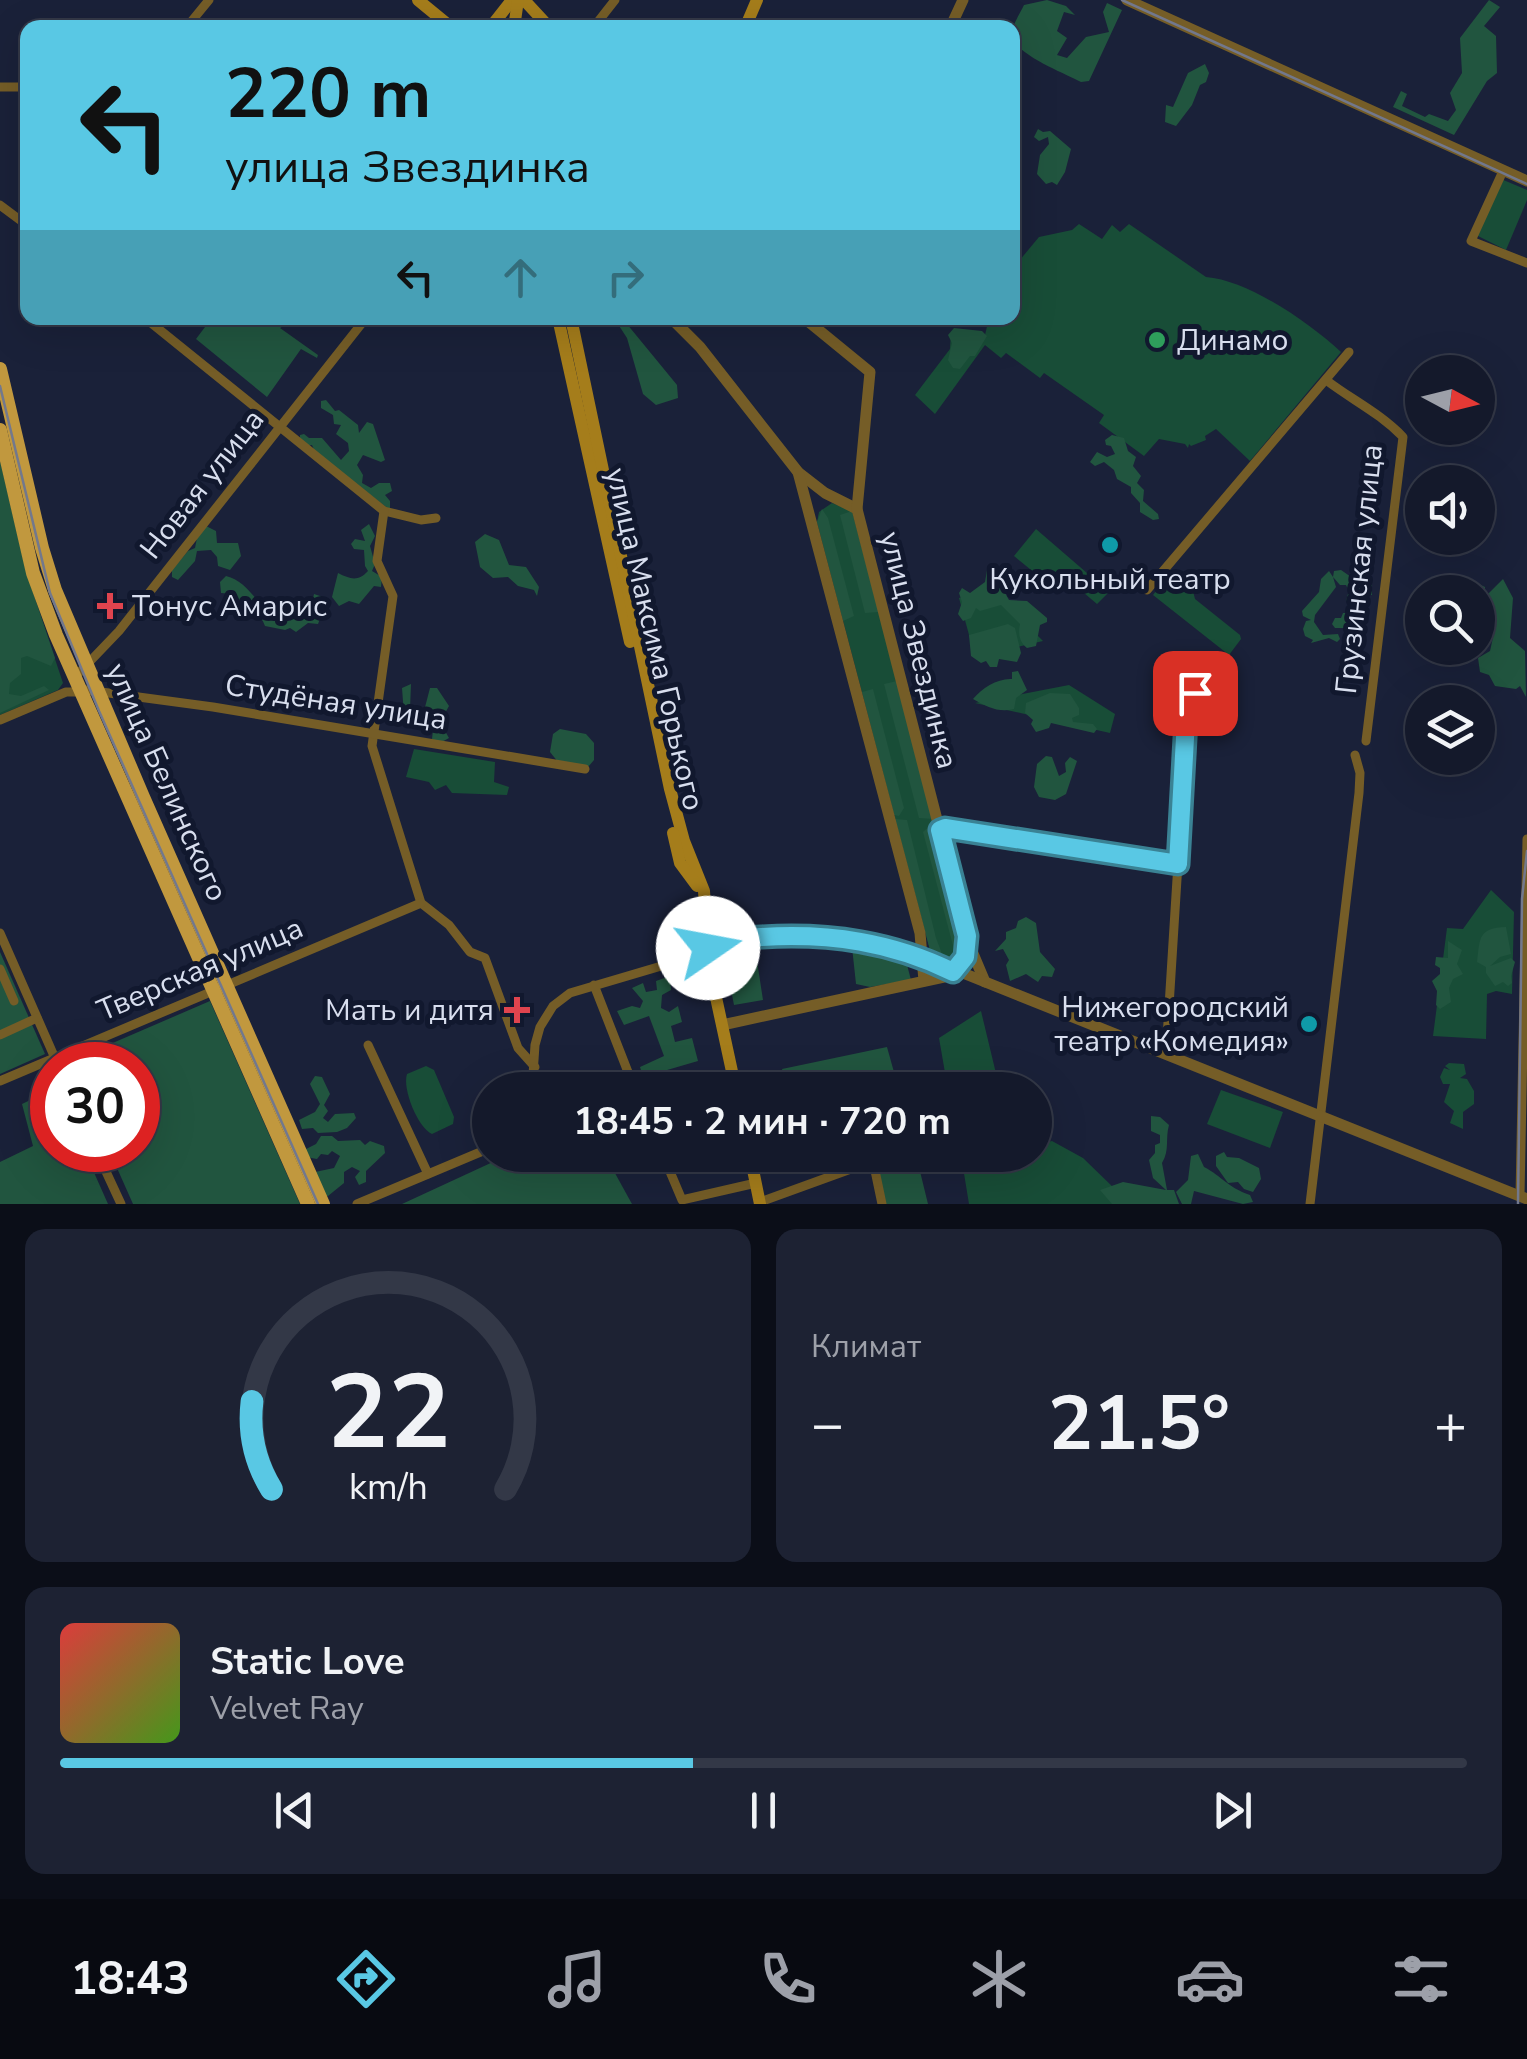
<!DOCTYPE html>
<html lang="ru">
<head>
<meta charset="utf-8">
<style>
	:root { --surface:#14192b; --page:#1d2233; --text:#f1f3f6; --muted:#9da0a9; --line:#333847; --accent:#59c8e4 }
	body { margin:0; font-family:"Nunito Sans",sans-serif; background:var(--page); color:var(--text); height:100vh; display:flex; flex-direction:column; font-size:38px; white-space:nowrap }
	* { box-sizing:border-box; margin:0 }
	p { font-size:32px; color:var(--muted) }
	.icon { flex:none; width:55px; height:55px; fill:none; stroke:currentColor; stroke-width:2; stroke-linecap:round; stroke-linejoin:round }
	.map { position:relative; height:1204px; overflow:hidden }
	.side { display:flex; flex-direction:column; gap:25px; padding:25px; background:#0b0e18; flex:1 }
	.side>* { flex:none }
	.banner { position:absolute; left:20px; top:20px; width:1000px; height:305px; border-radius:20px; box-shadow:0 10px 40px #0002,0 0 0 2px var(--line); background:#59c8e4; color:#111; overflow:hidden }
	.needle { width:65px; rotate:97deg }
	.buttons { position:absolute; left:1405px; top:355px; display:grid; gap:20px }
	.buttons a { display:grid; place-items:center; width:90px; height:90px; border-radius:50%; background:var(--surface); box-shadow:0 10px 40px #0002,0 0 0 2px var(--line); font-size:50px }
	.speed { position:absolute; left:30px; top:1042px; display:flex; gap:20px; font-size:50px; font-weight:700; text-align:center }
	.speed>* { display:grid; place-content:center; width:130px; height:130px; border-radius:50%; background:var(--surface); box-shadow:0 10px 40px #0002,0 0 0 2px var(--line); line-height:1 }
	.speed .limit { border:15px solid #d22; background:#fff; color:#111 }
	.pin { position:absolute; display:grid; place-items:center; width:85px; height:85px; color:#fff; margin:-42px; border-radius:20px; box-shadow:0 5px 15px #0006 }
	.me { position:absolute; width:110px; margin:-55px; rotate:78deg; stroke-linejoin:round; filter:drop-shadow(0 0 8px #0008) }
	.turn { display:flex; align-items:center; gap:35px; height:210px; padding:0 40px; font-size:45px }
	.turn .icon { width:130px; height:130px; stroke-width:2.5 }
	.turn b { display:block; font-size:70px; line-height:85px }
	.lanes { display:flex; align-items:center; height:95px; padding:0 40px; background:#0003; justify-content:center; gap:50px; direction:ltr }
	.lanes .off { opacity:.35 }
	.big { font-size:75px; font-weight:700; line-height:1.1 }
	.side .widget { flex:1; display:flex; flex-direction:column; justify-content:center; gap:15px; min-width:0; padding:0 35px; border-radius:20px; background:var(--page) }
	.side .dial { align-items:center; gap:0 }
	.dial svg { height:260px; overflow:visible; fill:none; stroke:var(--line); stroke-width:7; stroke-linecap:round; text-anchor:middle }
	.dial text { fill:var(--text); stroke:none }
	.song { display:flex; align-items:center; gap:30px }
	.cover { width:120px; height:120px; border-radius:15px; background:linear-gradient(135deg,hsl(0 70% 55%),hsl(100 70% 35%)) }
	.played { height:10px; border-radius:5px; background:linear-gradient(90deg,var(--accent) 45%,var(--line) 45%) }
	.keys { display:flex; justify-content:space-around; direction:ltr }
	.heat { display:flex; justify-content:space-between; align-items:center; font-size:55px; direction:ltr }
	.side .tiles { flex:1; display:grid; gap:25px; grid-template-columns:1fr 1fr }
	.widget:last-child { grid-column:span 2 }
	.trip { position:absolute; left:472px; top:1072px; width:580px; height:100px; border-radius:50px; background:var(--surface); box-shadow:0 10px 40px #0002,0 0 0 2px var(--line); font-weight:700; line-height:100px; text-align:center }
	.menu { display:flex; height:160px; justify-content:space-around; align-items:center; background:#080a11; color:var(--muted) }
	.menu .icon { width:70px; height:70px }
	.menu .selected { color:var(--accent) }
	.menu b { font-size:45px; color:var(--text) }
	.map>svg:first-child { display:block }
	.green { fill:#184d37 }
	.forest { fill:#21553f }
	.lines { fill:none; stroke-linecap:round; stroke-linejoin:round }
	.minor { stroke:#755d27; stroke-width:9 }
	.tertiary { stroke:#755d27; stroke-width:11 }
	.secondary { stroke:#a57d1b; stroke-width:12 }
	.primary { stroke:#c1983e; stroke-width:14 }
	.tram { stroke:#72788d; stroke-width:2.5 }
	.route-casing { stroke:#3a8294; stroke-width:25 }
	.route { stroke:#59c8e4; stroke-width:18 }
	.leisure-dot { fill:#2e9e5b; stroke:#11182e; stroke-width:4 }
	.culture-dot { fill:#0f9aa8; stroke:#11182e; stroke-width:4 }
	.health-dot { fill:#e0444e; stroke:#11182e; stroke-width:4 }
	.labels { text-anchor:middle; stroke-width:10; stroke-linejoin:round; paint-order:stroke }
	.poi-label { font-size:30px; fill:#d8deee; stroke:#11182e; text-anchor:start }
	.street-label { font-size:30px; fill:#d8deee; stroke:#11182e }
</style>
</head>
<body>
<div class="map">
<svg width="1527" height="1204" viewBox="0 0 1527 1204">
	<rect width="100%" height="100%" fill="#1a2139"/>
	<g class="green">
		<path d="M1501,179L1527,190V200L1506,250L1476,235Z"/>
		<path d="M1079,224L1102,239L1112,225L1120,232L1129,224L1206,277C1248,280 1310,323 1341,352L1250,461L1216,429L1205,436L1206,440L1191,446L1189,444L1188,448L1185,444L1159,439L1144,456L1099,423L1104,415L1044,373L1040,378L1006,353L1001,358L985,345L935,414L915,395L950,349L951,333L985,335L989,318H1012L1013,271L1019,261L1039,237L1072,230Z"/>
		<path d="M0,461L26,572L63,683L58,690L0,715Z"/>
		<path d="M832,503L852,511L966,945L961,955L939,959L930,950L817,522L819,512Z"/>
		<path d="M1036,529L1109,592L1097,604L1084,593L1061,587L1057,591L1014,556Z"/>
		<path d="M1171,572L1193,591L1195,599L1240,635L1241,639L1229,655L1153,595Z"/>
		<path d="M991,589L1043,641L975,657L959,598Z"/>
		<path d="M1069,685L1115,714L1110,733L975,703Z"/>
		<path d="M414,749L495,762L494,782L509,787L507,795L452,793L446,785L435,790L429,782L406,777Z"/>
		<path d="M1491,890L1514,912L1512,994L1496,991L1487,994L1486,1039L1433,1036L1447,928L1463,929Z"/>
		<path d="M981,1011L1000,1090H948L939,1038Z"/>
		<path d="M1449,1063L1464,1064L1466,1074L1460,1078L1467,1079L1474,1091V1104L1463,1112V1129L1450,1123L1454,1111L1444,1102L1450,1084H1443L1440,1077L1444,1068L1450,1070L1445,1066Z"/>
		<path d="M426,1066L434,1070L454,1117L453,1124L432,1134C418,1128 402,1089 407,1074Z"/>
		<path d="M1221,1090L1283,1112L1270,1148L1207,1124Z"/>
		<path d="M1052,1141L1083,1158L1116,1190L1158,1204H969L961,1155H1035V1145Z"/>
	</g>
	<g class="forest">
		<path d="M1047,0L1066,6L1075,15L1064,12L1057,31L1067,38L1057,55L1067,58L1086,37L1109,32L1103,12L1107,3L1122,10L1089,81L1081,82C1064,73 1016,55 1012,36C1011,26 1020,14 1024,5Z"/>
		<path d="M1489,0L1500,7L1484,26L1496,36L1497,73L1487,81L1454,135L1393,107L1401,91L1407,94L1402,106L1425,117L1429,114L1448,121L1456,110L1450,93L1462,73L1460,38Z"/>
		<path d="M1205,64L1209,73L1206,82L1200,85L1192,105L1176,126L1165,122L1166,105L1173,107L1188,73Z"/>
		<path d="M1038,129L1043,132L1050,131L1071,149L1065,172L1057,185L1052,182L1046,184L1037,174L1040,155L1049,144L1048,137L1039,141L1034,137Z"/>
		<path d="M201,318H297L280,328L318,355L317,358L301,349L267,397L196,339L208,323Z"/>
		<path d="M614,318H622L677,385L678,398L656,405L643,394L627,338Z"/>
		<path d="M954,328L982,331L987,336L975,356H970L960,369L953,368L948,360L952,343L948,335Z"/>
		<path d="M326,400L335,411L339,410L358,425L359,433L367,422L373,424L385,460L381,462L363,455L357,465L363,475L362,483L371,488L379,483H390L392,491L385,495L390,501V510L315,452L312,445L306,446L300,441V435L304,434L309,438H322L341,460L349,451L348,443L336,434L341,425L334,424L333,415L321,408V401Z"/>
		<path d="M1112,435L1124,438L1128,451L1136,457L1133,466L1141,476L1137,483L1144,490L1143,501L1158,514L1159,519L1153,520L1140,512V503L1131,493V487L1117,479L1114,470L1104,462L1095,466L1090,462L1097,452L1107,457L1115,454L1111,446L1106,445L1105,440Z"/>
		<path d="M0,461L26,572L55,658L51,666L27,656L21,658V674L10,683L9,694L21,696L44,686L49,690L0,713Z"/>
		<path d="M822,509L828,518L854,616L843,621L817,522Z"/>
		<path d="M852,511L879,612L865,613L840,515Z"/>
		<path d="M369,524L375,536L370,546L375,564L372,571L382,577L381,587L374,586L359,604L349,601L339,606L332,597L338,573C350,579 358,582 368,571L365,566L364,550L354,549L351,544L355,539L365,541L361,530Z"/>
		<path d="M206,526L216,531L217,543H238L241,556L230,570L218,566L217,557L211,550L197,551L195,561L178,580L172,577V570L188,551L195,548L197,538Z"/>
		<path d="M485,534L499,540L509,565L526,567L539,587L537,596L534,590L518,586L508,577L493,578L480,567L475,542Z"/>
		<path d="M995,569L1006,578L1004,591L1009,600L1027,601L1047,618V622L1040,625L1036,646L1027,648C1019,642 1018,633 1020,624L1001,605L980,611L976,608L971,618L963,621L958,614L962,602L959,593L962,588L970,593L985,582L987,570Z"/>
		<path d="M1341,570L1354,579L1372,585V595L1355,593L1362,601L1365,617L1352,621L1351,629L1347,632L1345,628H1335L1332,624L1335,618H1341L1343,613H1349L1351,608L1346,600L1349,591L1346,585H1340L1333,577L1336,587L1315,615L1314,622L1323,635L1338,634L1340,639L1337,642L1329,638L1311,643L1313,640L1305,636L1303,629L1306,621L1311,620L1303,616L1302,611L1319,592L1321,579L1329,571L1333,577L1334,571Z"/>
		<path d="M226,576C244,580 253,597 265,608C273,614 280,613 287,621L297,617L305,604L312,603L314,594L326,598L325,607L319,608L321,616L318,624L308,623L296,632L290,628L285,630L265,626C260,611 243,606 233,594L221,593L220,582Z"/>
		<path d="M1503,579L1513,598L1510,638L1525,651L1526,697L1520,686L1516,689L1495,686L1489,675L1480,672L1478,658L1490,651L1494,633L1491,626L1481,624L1479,616L1484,612L1483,599L1478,601V592H1448L1453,587L1472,588L1479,584L1485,587V597Z"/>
		<path d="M1008,624L1015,628L1021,653L1017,662L999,659L997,667H990L986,661L981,663L971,656L969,635Z"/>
		<path d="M1018,671L1027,690L1016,698L1014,709C999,713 987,707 973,699C982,688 998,678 1012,679V672Z"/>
		<path d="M897,681L933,819L919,818L884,684Z"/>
		<path d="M411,684L410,709L424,711L430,688H437L449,706L436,729L445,731L449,738L440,743L432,739L433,730L424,727L419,718L404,715L402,688Z"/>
		<path d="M873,689L904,808L899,816L894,815L862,692Z"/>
		<path d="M1050,693L1070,694L1079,708V715L1072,718L1073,722L1093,724L1097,729L1094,733L1051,723L1049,728L1036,732L1031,724L1033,720L1025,713L1026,703Z"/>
		<path d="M560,729L586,734L594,743V760L588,767L558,762L550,752L553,734Z"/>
		<path d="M1046,756L1052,757L1059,776L1066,772L1065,763L1070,757L1077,761L1066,794L1055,800L1039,797L1034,787L1037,764Z"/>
		<path d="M895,819L907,820L936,938L944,959L933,955L930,950Z"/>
		<path d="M934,822L966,945L961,955L956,957L923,832Z"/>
		<path d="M1026,917L1036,923L1040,952L1055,969L1052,977L1042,976L1038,982L1026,974L1010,981L1006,965L1009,960L1003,949L995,951L1006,939V932L1016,928L1018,921Z"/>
		<path d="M1506,927L1511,954L1500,957L1490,966L1511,958L1515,962L1511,976L1512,983L1508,986L1503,982L1495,986L1486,973V967L1477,962C1480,938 1478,928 1506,927Z"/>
		<path d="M1448,941L1462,950L1457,964L1463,974L1453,979L1449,988L1451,1002L1440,1009L1436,1005L1437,991L1432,981L1440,974V968L1435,965L1436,957L1448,958Z"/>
		<path d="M859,945L905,957L911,980L870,987L856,984L852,947Z"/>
		<path d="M731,950L734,956L749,954L757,961L763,1000L734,1005L724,955Z"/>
		<path d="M0,952L45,1054L0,1074Z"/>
		<path d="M670,976L671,990L662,995L661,1008L669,1012L678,1006L682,1022L671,1026L675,1042L692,1038L698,1061L643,1077L640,1067L664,1056L649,1016L624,1025L617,1011L632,1006L640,1008L643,1001L632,988L643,983L646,992L657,990L656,981Z"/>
		<path d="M210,1001L300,1204H133L109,1150H138V1065H72L71,1061Z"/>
		<path d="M887,1047L899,1090H788L782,1069Z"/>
		<path d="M51,1073L52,1150H84L108,1204H0V1162L33,1146L22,1104L49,1091L45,1077Z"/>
		<path d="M315,1076L322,1077L330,1094L324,1105L328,1111L323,1118L328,1122L335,1114L354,1113L356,1118L347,1128L337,1132L318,1133L313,1128L302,1129L299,1120L315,1112L320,1104L310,1084Z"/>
		<path d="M1151,1116L1160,1117L1169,1125C1165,1139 1170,1150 1162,1163L1167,1190H1174L1179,1204H1112L1100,1190L1123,1182L1166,1190L1153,1178L1149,1160L1155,1153V1145L1160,1143V1135L1151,1131Z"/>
		<path d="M321,1136H332L338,1141L360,1140L365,1145L370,1141L384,1146L385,1153L366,1171V1182L359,1185L355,1177L360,1171L352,1167L344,1172V1183L328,1196L322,1195L315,1172L334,1168L340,1156L332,1151L328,1155L321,1154L317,1159L306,1157L304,1150L316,1144Z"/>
		<path d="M1224,1152L1227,1157L1239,1158L1259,1168L1261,1179L1253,1192L1244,1189L1238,1182L1228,1183L1216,1166V1156Z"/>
		<path d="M1198,1154L1204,1167C1223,1177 1227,1187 1250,1195L1253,1202L1243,1204L1194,1191L1191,1204H1182L1176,1192L1188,1180L1191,1156Z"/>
		<path d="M508,1155H605L632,1204H402Z"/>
		<path d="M817,1155H916L928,1204H886L873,1162L830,1172Z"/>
	</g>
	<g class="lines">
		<g class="minor">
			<path d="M186,28L209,0"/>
			<path d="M593,28L615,0"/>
			<path d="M0,87H28"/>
			<path d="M1503,171L1471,241L1527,263"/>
			<path d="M0,205L28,226"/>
			<path d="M145,318L384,511L421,520L436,518"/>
			<path d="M1326,380C1352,400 1380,413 1403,437L1366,741"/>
			<path d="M384,511L377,561L393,596L372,746L421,903L449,925L470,952L485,958L518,1048L535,1067"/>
			<path d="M1147,590L1349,352"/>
			<path d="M1211,672L1221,664"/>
			<path d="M74,678L119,631L366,318"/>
			<path d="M79,689L213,707L585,769"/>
			<path d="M0,720L66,692H80"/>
			<path d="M940,830L950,829L1178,864"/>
			<path d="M0,933L58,1065"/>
			<path d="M0,969L14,1001"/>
			<path d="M594,985L635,1090"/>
			<path d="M0,1035L37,1018"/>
			<path d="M368,1045L428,1174"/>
			<path d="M1166,1054L1187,720L1191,699L1199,687"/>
			<path d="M0,1081L421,903"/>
			<path d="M532,1090L535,1045L540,1027L553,1006L570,993L685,959L719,943L744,939L846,938L923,957"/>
			<path d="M617,1090L633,1084"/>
			<path d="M96,1150L121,1204"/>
			<path d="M663,1155L682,1200L756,1183"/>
			<path d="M1520,1196L1527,839"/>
			<path d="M760,1202L873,1161L882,1204"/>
			<path d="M357,1204L490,1148"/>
			<path d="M1310,1204L1359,793L1360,773L1355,755"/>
		</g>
		<g class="tertiary">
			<path d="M1127,0L1527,181"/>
			<path d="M950,28L963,0"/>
			<path d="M671,318L700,347L798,472L825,493L857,509"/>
			<path d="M798,472L920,933L924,981"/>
			<path d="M969,944L985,982"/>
			<path d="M923,957L1527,1199"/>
			<path d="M722,1025L944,977C962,968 967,956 967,936L857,509L870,372L804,318"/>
		</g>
		<g class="secondary">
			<path d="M418,0L452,28"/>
			<path d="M524,0L550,28"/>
			<path d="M490,28L512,0"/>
			<path d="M514,28L518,0"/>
			<path d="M745,28L757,0"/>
			<path d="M558,318L630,642"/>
			<path d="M571,318L670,789L684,841L704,891L709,965L736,1090"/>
			<path d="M673,833L680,863L697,886"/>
			<path d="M750,1155L760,1204"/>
		</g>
		<g class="primary">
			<path d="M0,369L42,548L55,590L143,797L323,1204"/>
			<path d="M0,430L33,573L56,635L308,1204"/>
		</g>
		<g class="tram">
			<path d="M1122,0L1527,184"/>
			<path d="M0,386L50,593L99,711L318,1204"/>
			<path d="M1518,1204L1522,899L1527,851"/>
		</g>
	</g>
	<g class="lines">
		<defs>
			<path id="route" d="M708,948C724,939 744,938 762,937C830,933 892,942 953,972L965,957L967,936L940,830L945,828L1178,864L1186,720L1195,693"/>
		</defs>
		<use href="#route" class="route-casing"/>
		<use href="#route" class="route"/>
	</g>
	<circle class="leisure-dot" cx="1157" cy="340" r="10"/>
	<g class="culture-dot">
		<circle cx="1110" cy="545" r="10"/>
		<circle cx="1309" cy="1024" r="10"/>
	</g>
	<g class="health-dot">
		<path d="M105 591h10v10h10v10h-10v10h-10v-10h-10v-10h10z"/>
		<path d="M512 995h10v10h10v10h-10v10h-10v-10h-10v-10h10z"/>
	</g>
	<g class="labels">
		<g class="poi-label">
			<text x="1177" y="350">Динамо</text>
			<text x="1110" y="589" text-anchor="middle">Кукольный театр</text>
			<text x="132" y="616">Тонус Амарис</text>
			<text x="1289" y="1017" text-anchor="end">Нижегородский<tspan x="1289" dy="34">театр «Комедия»</tspan></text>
			<text x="494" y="1020" text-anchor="end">Мать и дитя</text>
		</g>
		<g class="street-label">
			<text transform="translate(202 484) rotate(-52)" y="10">Новая улица</text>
			<text transform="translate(1359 569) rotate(-84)" y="10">Грузинская улица</text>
			<text transform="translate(655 639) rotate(77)" y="10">улица Максима Горького</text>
			<text transform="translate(919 650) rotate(76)" y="10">улица Звездинка</text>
			<text transform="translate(336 702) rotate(9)" y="10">Студёная улица</text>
			<text transform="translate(167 782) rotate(66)" y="10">улица Белинского</text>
			<text transform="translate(200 969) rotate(-23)" y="10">Тверская улица</text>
		</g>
	</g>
</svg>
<div class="buttons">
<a><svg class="needle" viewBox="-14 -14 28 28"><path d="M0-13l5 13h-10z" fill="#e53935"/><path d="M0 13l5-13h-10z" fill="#9da0a9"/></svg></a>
<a><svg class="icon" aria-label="sound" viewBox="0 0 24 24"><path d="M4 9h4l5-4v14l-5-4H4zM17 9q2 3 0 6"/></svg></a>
<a><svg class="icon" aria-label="search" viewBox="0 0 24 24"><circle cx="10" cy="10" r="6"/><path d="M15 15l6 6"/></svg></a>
<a><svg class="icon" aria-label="layers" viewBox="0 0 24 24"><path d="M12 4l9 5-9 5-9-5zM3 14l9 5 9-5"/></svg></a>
</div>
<div class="speed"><div class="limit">30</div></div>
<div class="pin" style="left:1195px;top:693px;background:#d93025"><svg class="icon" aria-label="arrive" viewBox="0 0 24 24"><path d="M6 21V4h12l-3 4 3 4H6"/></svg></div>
<svg class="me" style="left:708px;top:948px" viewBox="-20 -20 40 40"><circle r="19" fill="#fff"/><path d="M0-13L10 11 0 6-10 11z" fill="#59c8e4"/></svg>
<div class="trip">18:45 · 2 мин · 720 m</div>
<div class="banner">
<div class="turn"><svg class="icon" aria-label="left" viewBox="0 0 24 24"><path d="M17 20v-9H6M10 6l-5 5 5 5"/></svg><div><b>220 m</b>улица Звездинка</div></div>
<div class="lanes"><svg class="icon" aria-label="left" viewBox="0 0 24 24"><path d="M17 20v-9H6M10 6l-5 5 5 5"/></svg><svg class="icon off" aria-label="ahead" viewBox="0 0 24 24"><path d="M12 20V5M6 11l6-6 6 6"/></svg><svg class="icon off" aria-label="right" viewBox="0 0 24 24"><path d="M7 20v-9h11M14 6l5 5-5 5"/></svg></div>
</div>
</div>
<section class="side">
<div class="tiles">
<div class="widget dial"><svg viewBox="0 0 100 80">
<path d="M14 69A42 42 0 1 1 86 69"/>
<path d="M14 69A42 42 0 0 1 8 42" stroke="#59c8e4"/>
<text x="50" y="56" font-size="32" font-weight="700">22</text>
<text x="50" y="72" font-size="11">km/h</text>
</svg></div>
<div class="widget"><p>Климат</p>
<div class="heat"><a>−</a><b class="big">21.5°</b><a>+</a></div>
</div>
<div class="widget">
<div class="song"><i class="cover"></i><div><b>Static Love</b><p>Velvet Ray</p></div></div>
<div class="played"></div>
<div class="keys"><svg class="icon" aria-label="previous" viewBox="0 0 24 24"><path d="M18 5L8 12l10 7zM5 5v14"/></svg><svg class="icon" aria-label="pause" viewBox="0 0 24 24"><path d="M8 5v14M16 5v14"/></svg><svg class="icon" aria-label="next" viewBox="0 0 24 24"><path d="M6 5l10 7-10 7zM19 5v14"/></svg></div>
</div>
</div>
</section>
<nav class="menu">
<b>18:43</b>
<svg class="icon selected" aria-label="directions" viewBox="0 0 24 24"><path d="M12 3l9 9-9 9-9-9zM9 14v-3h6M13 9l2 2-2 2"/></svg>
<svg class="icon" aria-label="music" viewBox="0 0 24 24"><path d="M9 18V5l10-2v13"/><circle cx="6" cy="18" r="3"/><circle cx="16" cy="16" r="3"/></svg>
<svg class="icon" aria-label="phone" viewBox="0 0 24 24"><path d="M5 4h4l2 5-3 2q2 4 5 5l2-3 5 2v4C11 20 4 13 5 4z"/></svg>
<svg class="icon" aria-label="climate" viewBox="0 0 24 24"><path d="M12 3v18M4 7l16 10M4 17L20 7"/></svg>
<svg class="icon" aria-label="car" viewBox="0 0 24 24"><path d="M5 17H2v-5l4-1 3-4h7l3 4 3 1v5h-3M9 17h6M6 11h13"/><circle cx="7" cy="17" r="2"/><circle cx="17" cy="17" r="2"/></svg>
<svg class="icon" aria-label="filters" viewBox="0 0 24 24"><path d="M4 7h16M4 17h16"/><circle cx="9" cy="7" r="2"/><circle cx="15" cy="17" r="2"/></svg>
</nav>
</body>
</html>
